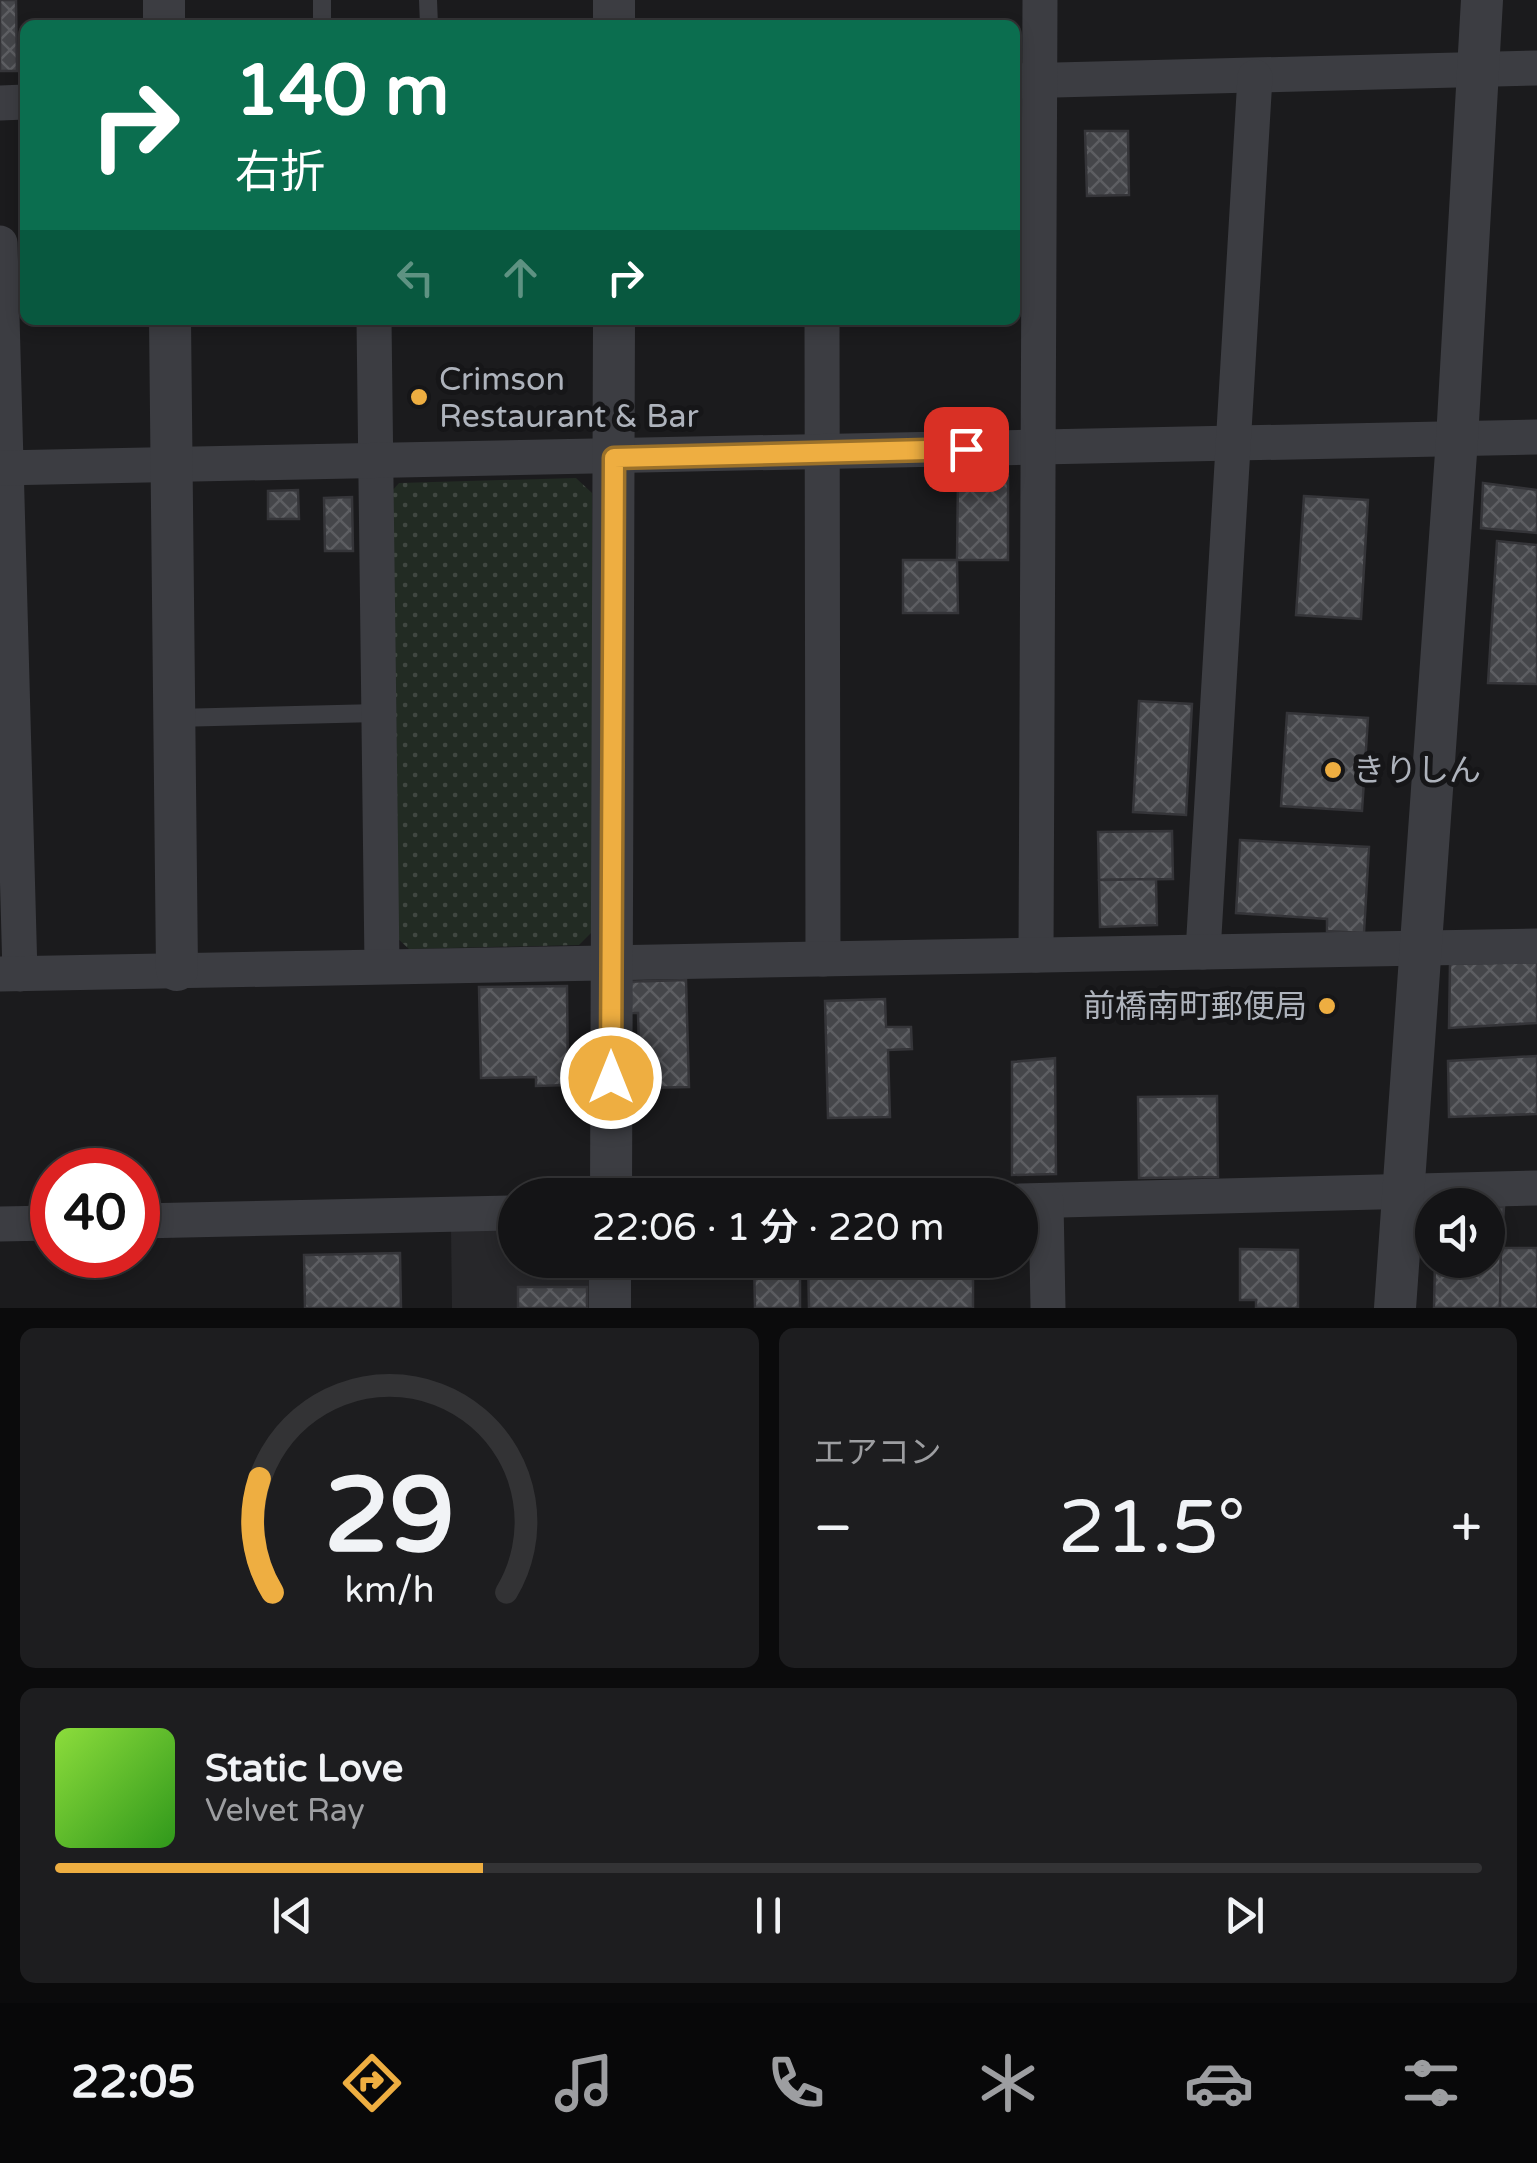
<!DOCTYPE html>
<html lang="ja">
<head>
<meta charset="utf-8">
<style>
	:root { --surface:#141416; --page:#1d1d1f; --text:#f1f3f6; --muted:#9d9ea1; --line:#333335; --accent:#eeae41 }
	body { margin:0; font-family:"Varela Round","Noto Sans JP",sans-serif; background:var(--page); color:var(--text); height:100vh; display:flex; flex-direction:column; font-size:38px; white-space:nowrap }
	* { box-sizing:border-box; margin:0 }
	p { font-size:32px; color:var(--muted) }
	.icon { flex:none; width:55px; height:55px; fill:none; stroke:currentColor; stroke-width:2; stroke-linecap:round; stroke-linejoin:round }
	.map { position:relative; height:1308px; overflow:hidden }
	.side { display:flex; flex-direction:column; gap:20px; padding:20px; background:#0b0b0c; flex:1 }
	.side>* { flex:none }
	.guide { position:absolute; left:20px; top:20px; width:1000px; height:305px; border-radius:15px; box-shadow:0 5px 15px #0003,0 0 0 2px var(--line); background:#0b6e4f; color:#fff; overflow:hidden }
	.buttons { position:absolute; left:1415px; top:1188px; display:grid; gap:20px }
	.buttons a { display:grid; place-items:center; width:90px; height:90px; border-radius:50%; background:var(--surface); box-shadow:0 5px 15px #0003,0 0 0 2px var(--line); font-size:50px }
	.speed { position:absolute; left:30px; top:1148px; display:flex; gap:20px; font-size:50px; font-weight:700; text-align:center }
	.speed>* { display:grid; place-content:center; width:130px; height:130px; border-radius:50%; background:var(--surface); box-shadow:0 5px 15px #0003,0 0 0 2px var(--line); line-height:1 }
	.speed .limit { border:15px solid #d22; background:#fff; color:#111 }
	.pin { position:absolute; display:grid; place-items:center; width:85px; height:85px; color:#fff; margin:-42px; border-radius:20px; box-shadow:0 5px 15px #0006 }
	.me { position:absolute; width:110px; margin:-55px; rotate:0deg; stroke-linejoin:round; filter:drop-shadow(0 0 8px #0008) }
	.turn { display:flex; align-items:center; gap:35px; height:210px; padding:0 50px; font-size:45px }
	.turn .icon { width:130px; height:130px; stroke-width:2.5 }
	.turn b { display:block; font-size:70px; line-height:85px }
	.lanes { display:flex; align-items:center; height:95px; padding:0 50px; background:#0003; justify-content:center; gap:50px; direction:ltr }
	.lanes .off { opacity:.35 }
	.big { font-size:75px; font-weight:600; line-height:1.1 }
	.side .card { flex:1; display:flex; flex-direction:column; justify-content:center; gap:15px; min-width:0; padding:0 35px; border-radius:15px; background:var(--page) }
	.side .dial { align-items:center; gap:0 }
	.dial svg { height:260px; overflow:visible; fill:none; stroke:var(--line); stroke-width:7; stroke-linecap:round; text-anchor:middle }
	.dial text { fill:var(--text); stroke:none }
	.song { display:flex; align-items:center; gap:30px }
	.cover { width:120px; height:120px; border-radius:15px; background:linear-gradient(135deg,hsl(90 70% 55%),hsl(110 70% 35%)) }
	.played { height:10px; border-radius:5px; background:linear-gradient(90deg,var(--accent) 30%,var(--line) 30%) }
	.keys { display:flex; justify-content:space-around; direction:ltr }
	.heat { display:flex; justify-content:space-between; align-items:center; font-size:55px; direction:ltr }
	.side .tiles { flex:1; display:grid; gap:20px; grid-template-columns:1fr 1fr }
	.card:last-child { grid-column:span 2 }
	.trip { position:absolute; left:498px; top:1178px; width:540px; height:100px; border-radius:50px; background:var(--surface); box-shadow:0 5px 15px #0003,0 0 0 2px var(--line); font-weight:600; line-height:100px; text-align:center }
	.menu { display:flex; height:160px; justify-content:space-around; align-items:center; background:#080809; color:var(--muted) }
	.menu .icon { width:70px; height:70px }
	.menu .selected { color:var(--accent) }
	.menu b { font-size:45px; color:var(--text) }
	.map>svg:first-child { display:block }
	.built { fill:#27272a }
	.park { fill:url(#park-dots) }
	.building { fill:url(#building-cross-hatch); stroke:#353539; stroke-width:2.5 }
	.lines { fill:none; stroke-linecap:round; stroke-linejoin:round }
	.service { stroke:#3c3d42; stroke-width:18 }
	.minor { stroke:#3c3d42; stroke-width:35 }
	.tertiary { stroke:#3c3d42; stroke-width:42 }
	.route-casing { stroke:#9b712a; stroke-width:25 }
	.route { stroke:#eeae41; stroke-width:18 }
	.poi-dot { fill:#eeae41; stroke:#161618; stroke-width:4 }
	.labels { text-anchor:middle; stroke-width:10; stroke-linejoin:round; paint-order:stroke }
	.poi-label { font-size:32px; fill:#aeb3bc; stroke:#161618; text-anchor:start }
</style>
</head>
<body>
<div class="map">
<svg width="1537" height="1308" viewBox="0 0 1537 1308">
	<defs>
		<pattern id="park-dots" width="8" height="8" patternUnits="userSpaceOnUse" patternTransform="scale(2.5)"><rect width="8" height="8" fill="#222b23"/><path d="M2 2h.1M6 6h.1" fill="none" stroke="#404741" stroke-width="1.8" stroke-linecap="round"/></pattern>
		<pattern id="building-cross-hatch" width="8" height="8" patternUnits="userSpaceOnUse" patternTransform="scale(2.5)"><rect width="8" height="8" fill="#45464a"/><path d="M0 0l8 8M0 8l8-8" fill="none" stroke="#5d5e62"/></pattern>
	</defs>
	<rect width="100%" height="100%" fill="#1b1b1d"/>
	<path class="built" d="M515,1229V1260H591V1308H452L451,1230Z"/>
	<path class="park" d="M576,478L592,493L593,931L579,945L409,949L396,937L391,492L399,483Z"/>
	<g class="building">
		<path d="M0,0H16L17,71H0Z"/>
		<path d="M1085,131H1128L1129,195L1087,196Z"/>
		<path d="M958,476H1008V560H957Z"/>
		<path d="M1483,483L1537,490V533L1481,528Z"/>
		<path d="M298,490L299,519H268V491Z"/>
		<path d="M1304,496L1368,500L1361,619L1296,615Z"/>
		<path d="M352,497L353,551H325L324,498Z"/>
		<path d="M1497,541L1537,545V684L1488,683Z"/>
		<path d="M903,560H957L958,613H903Z"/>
		<path d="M1139,701L1192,704L1186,815L1133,812Z"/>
		<path d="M1287,713L1368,718L1362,811L1281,806Z"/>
		<path d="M1172,831L1173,879L1099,880L1098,832Z"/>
		<path d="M1240,840L1369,847L1364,933L1327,931V919L1236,913Z"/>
		<path d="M1156,879L1157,925L1100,927L1099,880Z"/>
		<path d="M1537,962V1023L1449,1028L1450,964Z"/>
		<path d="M686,980L689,1087L640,1088L638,1013H621L620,982Z"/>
		<path d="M567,986L568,1085L536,1086V1077L481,1078L479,987Z"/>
		<path d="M885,999L886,1027H911L912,1049L888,1050L890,1117L828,1118L825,1001Z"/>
		<path d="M1537,1056V1114L1449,1117L1448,1061Z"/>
		<path d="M1055,1058L1056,1174L1012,1175V1062Z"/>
		<path d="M1217,1096L1218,1177L1139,1178L1138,1097Z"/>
		<path d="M1488,1207H1504L1501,1248H1488Z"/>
		<path d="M1488,1248H1501L1500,1308H1434L1435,1260H1488Z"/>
		<path d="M1501,1248H1537V1308H1500Z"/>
		<path d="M1240,1249L1298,1250V1308H1256V1300H1240Z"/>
		<path d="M400,1253L401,1308H305L304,1255Z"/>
		<path d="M754,1260H800V1308H755Z"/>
		<path d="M808,1260H973V1308H809Z"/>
		<rect x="518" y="1287" width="69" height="21"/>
	</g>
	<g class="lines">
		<g class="service">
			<path d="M322,0V25"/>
			<path d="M428,0L429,25"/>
			<path d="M174,718L378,713"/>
		</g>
		<g class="minor">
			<path d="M1015,81L1537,68"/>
			<path d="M0,103L25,102"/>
			<path d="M0,243L20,974"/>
			<path d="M374,320L382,966"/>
			<path d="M822,320L823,959"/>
			<path d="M0,468L1537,437"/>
			<path d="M1203,952L1255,77"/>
			<path d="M1036,955L1040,0"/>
			<path d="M0,974L1537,946"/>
			<path d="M1020,1201L1537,1188"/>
			<path d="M1046,1201L1048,1308"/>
			<path d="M138,1221L515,1213"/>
			<path d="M0,1224L52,1223"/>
		</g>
		<g class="tertiary">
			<path d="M164,0V25"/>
			<path d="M614,0V25"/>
			<path d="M170,320L177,970"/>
			<path d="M611,1195L614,320"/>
			<path d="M610,1308V1260"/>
			<path d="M1395,1308L1457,439L1482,0"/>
		</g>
	</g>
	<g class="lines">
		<defs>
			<path id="route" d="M611,1078L614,458L966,449"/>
		</defs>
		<use href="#route" class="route-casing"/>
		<use href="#route" class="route"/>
	</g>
	<g class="poi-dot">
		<circle cx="419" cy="397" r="10"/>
		<circle cx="1333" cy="770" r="10"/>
		<circle cx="1327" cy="1006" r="10"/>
	</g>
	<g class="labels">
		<g class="poi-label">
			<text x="439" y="390">Crimson<tspan x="439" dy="37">Restaurant &amp; Bar</tspan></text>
			<text x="1353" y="781">きりしん</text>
			<text x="1307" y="1017" text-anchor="end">前橋南町郵便局</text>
		</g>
	</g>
</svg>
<div class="buttons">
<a><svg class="icon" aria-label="sound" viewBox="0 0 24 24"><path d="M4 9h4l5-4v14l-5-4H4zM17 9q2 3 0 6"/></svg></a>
</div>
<div class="speed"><div class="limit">40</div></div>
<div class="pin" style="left:966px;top:449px;background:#d93025"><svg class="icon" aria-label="arrive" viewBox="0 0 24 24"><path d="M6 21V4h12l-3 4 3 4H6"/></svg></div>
<svg class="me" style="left:611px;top:1078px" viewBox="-20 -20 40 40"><circle r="17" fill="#eeae41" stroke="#fff" stroke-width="3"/><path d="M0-11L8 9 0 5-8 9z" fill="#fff"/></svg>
<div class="trip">22:06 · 1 分 · 220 m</div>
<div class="guide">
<div class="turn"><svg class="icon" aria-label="right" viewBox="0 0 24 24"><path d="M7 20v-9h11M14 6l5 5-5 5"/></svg><div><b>140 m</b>右折</div></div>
<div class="lanes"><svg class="icon off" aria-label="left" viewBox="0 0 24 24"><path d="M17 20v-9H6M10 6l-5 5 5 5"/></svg><svg class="icon off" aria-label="ahead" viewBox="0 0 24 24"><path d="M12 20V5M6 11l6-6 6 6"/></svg><svg class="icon" aria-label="right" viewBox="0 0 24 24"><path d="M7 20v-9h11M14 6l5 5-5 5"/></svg></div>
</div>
</div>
<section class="side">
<div class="tiles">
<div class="card dial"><svg viewBox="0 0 100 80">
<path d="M14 69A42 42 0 1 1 86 69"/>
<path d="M14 69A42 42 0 0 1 10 34" stroke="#eeae41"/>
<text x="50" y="56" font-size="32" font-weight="700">29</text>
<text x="50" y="72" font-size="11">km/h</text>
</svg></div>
<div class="card"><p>エアコン</p>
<div class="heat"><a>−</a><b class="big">21.5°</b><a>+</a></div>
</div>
<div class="card">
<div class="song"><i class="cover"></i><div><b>Static Love</b><p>Velvet Ray</p></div></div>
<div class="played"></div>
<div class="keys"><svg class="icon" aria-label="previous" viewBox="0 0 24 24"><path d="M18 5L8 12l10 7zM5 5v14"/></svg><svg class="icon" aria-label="pause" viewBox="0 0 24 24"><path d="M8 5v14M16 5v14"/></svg><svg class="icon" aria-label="next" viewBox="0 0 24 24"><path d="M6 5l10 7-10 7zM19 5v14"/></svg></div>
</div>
</div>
</section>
<nav class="menu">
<b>22:05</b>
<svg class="icon selected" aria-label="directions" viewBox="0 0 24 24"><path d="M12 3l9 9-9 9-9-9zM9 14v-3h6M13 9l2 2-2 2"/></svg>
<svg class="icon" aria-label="music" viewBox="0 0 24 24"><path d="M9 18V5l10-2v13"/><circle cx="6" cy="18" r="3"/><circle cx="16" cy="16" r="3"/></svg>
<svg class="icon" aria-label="phone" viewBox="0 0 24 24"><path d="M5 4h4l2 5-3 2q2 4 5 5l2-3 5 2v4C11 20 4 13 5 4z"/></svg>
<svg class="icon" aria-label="climate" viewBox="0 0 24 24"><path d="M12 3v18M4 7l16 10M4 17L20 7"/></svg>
<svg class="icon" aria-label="car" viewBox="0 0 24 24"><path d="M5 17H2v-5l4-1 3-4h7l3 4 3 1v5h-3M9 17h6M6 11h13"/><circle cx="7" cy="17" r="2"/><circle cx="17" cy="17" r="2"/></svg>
<svg class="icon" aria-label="filters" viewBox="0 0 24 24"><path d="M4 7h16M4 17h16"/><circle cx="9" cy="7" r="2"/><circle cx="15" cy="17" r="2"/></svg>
</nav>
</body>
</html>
